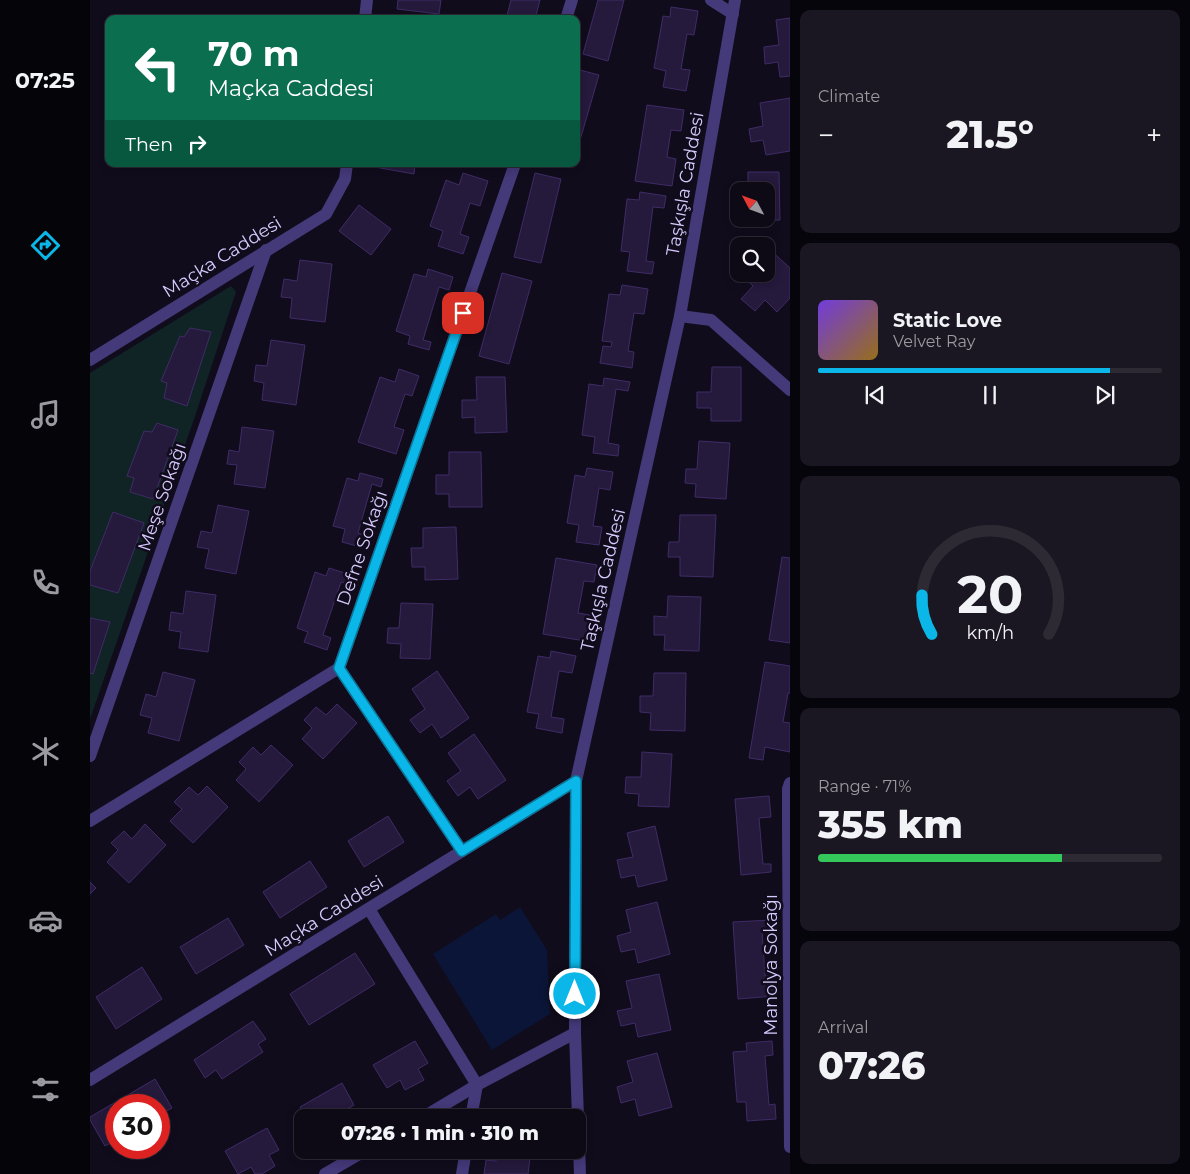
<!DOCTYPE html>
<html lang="en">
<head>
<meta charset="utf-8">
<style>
	:root { --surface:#0d0915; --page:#1b1722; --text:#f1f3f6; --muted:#9a9aa0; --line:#2d2a34; --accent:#0bb7e8 }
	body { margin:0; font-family:Montserrat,sans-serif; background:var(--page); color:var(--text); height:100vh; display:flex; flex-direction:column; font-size:19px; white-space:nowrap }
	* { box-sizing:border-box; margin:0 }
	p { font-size:16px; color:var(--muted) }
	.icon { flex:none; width:28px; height:28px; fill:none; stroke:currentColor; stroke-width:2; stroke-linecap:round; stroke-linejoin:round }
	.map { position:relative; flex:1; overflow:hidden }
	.details { display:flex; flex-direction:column; gap:10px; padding:10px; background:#07050c; width:400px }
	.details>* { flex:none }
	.banner { position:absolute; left:15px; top:15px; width:475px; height:152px; border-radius:10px; box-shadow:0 2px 8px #0003,0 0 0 1px var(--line); background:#0b6e4f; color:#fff; overflow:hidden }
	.needle { width:32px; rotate:311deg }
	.fabs { position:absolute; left:640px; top:182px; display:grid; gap:10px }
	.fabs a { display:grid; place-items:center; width:45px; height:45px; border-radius:10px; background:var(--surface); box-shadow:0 2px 8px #0003,0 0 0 1px var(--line); font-size:25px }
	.speed { position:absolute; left:15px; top:1094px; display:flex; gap:10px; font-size:25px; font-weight:700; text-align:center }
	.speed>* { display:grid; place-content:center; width:65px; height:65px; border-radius:50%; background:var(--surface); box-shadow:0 2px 8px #0003,0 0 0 1px var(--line); line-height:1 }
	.speed .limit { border:8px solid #d22; background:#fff; color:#111 }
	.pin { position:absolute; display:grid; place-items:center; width:42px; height:42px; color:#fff; margin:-21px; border-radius:10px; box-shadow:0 2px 8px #0006 }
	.me { position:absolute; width:55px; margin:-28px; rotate:0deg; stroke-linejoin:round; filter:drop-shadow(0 0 4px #0008) }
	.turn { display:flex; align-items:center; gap:18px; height:105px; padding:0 20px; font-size:22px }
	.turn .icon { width:65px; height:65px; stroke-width:2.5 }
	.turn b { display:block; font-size:35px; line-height:42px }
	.then { display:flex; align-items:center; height:48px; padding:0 20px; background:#0003; gap:10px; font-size:19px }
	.big { font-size:38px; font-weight:800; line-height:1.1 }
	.details .card { flex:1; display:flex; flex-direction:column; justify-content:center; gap:8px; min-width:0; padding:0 18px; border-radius:10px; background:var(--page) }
	.details .dial { align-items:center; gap:0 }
	.dial svg { height:130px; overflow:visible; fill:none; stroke:var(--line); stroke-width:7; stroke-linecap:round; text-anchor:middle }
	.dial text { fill:var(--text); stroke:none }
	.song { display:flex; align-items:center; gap:15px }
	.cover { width:60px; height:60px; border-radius:8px; background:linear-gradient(135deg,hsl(260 70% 55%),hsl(40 70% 35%)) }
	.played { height:5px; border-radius:2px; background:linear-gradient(90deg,var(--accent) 85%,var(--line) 85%) }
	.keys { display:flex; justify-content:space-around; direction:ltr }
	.heat { display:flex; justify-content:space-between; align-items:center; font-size:28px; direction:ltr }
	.charge { height:8px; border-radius:4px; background:linear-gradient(90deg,#34c759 71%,var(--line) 0) }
	.trip { position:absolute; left:204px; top:1109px; width:292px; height:50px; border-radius:10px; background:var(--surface); box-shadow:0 2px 8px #0003,0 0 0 1px var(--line); font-weight:800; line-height:50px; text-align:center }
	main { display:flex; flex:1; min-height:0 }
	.dock { display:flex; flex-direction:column; width:90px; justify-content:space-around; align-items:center; background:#050408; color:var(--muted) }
	.dock .icon { width:35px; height:35px }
	.dock .selected { color:var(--accent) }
	.dock b { font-size:22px; color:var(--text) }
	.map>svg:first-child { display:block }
	.green { fill:#102426 }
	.water { fill:#0b1537 }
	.building { fill:#25193c; stroke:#3f2c67 }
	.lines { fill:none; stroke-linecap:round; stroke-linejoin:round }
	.minor { stroke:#443979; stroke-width:12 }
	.route-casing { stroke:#077797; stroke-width:12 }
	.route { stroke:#0bb7e8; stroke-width:9 }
	.labels { text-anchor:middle; stroke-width:5; stroke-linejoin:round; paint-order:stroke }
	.street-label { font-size:18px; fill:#d6cafd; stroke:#110c1c }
</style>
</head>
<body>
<main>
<nav class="dock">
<b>07:25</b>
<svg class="icon selected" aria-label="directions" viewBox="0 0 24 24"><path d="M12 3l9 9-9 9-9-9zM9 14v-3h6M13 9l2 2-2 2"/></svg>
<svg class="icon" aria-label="music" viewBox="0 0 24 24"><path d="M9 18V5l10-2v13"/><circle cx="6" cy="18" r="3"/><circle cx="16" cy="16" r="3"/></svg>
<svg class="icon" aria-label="phone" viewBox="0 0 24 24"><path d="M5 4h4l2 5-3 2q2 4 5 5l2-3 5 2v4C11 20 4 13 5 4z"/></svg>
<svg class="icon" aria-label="climate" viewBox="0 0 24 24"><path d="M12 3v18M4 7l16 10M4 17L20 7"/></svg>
<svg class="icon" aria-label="car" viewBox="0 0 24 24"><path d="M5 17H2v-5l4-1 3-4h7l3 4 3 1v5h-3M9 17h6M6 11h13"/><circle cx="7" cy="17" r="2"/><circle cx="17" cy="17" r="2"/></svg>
<svg class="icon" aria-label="filters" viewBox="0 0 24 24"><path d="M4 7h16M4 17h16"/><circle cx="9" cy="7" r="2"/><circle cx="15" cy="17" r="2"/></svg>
</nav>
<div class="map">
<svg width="700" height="1174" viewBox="0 0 700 1174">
	<rect width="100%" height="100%" fill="#110c1c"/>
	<path class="green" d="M141,286L146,292L104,419L0,719V373Z"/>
	<path class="water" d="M430,907L457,950L460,1014L402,1050L343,954L406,914L410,920Z"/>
	<g class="building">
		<path d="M308,0H351L349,14L307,9Z"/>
		<path d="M421,0H450L445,19H416Z"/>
		<path d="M508,0H534L518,61L493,54Z"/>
		<path d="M581,7L608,11L604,35L597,34L591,69L600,70L596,91L573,87L576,71L564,68L573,16L580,17Z"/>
		<path d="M700,18V76L690,77L688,62L675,64L674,47L689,45L686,20Z"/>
		<path d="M486,69L509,75L486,154Z"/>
		<path d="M700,98V151L676,155L673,140L661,142L659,129L673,126L670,103Z"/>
		<path d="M557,105L594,110L591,131L581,130L577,157L586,159L582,186L545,181Z"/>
		<path d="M285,164H325L324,174L285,167Z"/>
		<path d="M658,172H689L690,220L657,221V219H676V191H658Z"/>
		<path d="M373,173L398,181L390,206L380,203L370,234L379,237L373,254L348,246L353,231L340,226L356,180L369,185Z"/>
		<path d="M445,173L471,179L451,263L424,257Z"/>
		<path d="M550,192L576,196L574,208L563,207L556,261L564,262L562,274L537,271L540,252L531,251L537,199L549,200Z"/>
		<path d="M646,200H649V215H647Z"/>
		<path d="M269,205L301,229L281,255L249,231Z"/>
		<path d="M676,246L700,268V298L687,312L675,300L665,311L651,299L663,286L650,274H676Z"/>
		<path d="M210,260L242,264L235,322L200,318L202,298L191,297L194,279L207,281Z"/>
		<path d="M338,269L363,277L359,290L349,287L333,340L341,342L339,350L318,344L320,336L306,331L324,274L336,277Z"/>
		<path d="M412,273L442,281L419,364L389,356Z"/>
		<path d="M532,285L558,289L554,314L544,313L538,351L544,352L542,368L510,363L513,346L521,347L522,342L512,341L519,294L530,295Z"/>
		<path d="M100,328L121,332L97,406L74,398L77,383L71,381L90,336L94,337Z"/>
		<path d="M181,340L215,345L206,405L172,400L174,383L164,381L166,365L177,366Z"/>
		<path d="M622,367H651V421H621V408H607V392H621Z"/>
		<path d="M309,369L329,376L322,396L315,394L304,427L314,430L306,454L268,442L290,377L305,382Z"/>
		<path d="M386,377H415L417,432L385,433V417L372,418V400H387Z"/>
		<path d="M514,378L540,382L538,391L526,389L518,443L529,445L528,456L503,453L505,437L492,435L499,384L513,386Z"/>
		<path d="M67,423L88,430L63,499L40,492L44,478L37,476L54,431L62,432Z"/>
		<path d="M152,427L184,431L175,488L144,484L147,465L137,464L139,450L149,452Z"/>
		<path d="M609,441L640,443L636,499L605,497L606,484L595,483L596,469H607Z"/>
		<path d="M359,452H391L392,507H359V494H346V475H359Z"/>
		<path d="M497,468L523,472L520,490L509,488L503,526L512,527L509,545L486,542L489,525L477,523L485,475L495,477Z"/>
		<path d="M270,473L293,479L291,487L282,484L268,533L277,536L274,548L252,542L255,529L243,526L257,478L268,481Z"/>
		<path d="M128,505L159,511L146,574L115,568L119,549L107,547L111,531L122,533Z"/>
		<path d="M23,512L54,523L28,593L0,585V571Z"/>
		<path d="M590,515H626L623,577L590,576V557H578L579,542H589Z"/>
		<path d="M366,527L368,579L335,580V567H322L321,548H333V528Z"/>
		<path d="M692,557L700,558V643L679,640Z"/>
		<path d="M466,558L507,565L504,582L494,581L488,613L500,615L495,641L453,634Z"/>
		<path d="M239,568L261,575L258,584L251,582L233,635L241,638L237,650L214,642L218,632L207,628L225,572L236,576Z"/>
		<path d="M96,591L126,595L118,652L89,648L91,632L79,630L81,612L93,614Z"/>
		<path d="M578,596L611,597L609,651L574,650L575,635H564V616L577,617Z"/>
		<path d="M311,603L343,604L340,659L310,658L311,644L297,643L298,628H309Z"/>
		<path d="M0,618L20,622L3,674L0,673Z"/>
		<path d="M461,651L486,656L482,673L469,671L461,717L474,719L472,733L446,728L449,714L437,712L448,656L460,658Z"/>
		<path d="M675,662L700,666V693H698L693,722L700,723V752L675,747L673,760L659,758Z"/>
		<path d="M347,671L379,718L351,738L342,724L330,733L320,720L335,709L322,689Z"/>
		<path d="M73,672L105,680L89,741L58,733L62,718L50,715L56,694L66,697Z"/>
		<path d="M564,673H596L595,731L560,730L561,713L550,712V696H563Z"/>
		<path d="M247,704L267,723L233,759L212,739L222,728L214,720L226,707L236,715Z"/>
		<path d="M384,734L416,780L388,799L380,787L368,796L357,781L371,771L358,753Z"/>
		<path d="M181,745L203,765L169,802L146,780L156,769L149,762L163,747L171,755Z"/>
		<path d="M552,752L582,754L579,807L548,806L549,794L535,793L536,777H551Z"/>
		<path d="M117,786L138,807L103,843L80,821L92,809L84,802L99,787L108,795Z"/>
		<path d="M679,796L681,817L669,818L673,864H681V872L651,875L645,799Z"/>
		<path d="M298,816L314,842L274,867L258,841Z"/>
		<path d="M55,824L76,845L39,883L17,862L28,850L21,843L34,831L42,839Z"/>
		<path d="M565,826L577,880L548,887L545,875L531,878L527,860L543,857L537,833Z"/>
		<path d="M220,861L237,887L190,918L173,892Z"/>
		<path d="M0,882L6,888L0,894Z"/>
		<path d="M567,902L580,954L548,963L545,949L531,952L527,936L541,932L536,910Z"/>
		<path d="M138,918L154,945L106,974L90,947Z"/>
		<path d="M682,920L683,929L672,930L675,976H683L684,996L648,999L643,922Z"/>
		<path d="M265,953L285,984L219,1025L200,994Z"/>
		<path d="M52,967L72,999L26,1029L6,997Z"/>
		<path d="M569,974L581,1030L548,1037L545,1023L531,1026L527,1011L542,1008L536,981Z"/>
		<path d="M163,1021L176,1039L168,1044L173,1052L132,1079L126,1070L115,1078L104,1060Z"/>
		<path d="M325,1041L338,1063L328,1069L334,1080L315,1090L310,1080L297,1088L283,1065Z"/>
		<path d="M682,1041L683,1055L675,1056L679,1105L685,1104L686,1119L657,1121L656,1102H647L643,1052L657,1051L656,1043Z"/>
		<path d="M567,1053L582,1107L549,1116L545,1099L531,1103L527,1087L543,1082L537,1061Z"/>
		<path d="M65,1079L82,1108L69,1115V1105H26V1140L15,1146L0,1120V1117Z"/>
		<path d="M252,1083L264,1105L254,1111L258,1118H216L210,1107Z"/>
		<path d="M177,1128L189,1150L179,1155L185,1166L172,1174H165L161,1167L148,1174L135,1151Z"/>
		<path d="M407,1150H441L438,1174H394L396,1160L406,1161Z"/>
	</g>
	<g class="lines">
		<g class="minor">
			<path d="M621,0L643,14"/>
			<path d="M275,19L277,0"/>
			<path d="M476,19L482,0"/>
			<path d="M590,316L621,320L700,390"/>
			<path d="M0,360L236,214L255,179L257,164"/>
			<path d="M249,668L372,851"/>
			<path d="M0,756L176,250"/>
			<path d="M700,783L698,789V827L700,1147"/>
			<path d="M0,821L249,668L425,164"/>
			<path d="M279,909L387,1085L381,1118"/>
			<path d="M0,1080L486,781"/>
			<path d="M332,1118L387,1085L485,1033"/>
			<path d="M235,1174L276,1150"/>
			<path d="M372,1174L376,1150"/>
			<path d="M490,1174L485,1033L486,781L590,316L645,0"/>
		</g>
	</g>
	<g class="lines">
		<defs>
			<path id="route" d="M373,313L249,668L372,851L486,781L485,994"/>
		</defs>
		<use href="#route" class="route-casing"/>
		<use href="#route" class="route"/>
	</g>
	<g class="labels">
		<g class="street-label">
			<text transform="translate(595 184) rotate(-80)" y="6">Taşkışla Caddesi</text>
			<text transform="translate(132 257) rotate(-32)" y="6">Maçka Caddesi</text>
			<text transform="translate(72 497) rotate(-71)" y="6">Meşe Sokağı</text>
			<text transform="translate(272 548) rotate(-71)" y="6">Defne Sokağı</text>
			<text transform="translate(513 580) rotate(-77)" y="6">Taşkışla Caddesi</text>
			<text transform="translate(234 916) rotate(-32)" y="6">Maçka Caddesi</text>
			<text transform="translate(681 965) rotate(-90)" y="6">Manolya Sokağı</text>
		</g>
	</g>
</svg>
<div class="fabs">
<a><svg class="needle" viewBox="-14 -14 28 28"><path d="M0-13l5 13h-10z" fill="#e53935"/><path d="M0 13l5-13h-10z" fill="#9a9aa0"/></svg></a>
<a><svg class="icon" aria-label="search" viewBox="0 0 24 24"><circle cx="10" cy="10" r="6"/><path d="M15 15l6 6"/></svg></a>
</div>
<div class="speed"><div class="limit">30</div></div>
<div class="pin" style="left:373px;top:313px;background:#d93025"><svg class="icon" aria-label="arrive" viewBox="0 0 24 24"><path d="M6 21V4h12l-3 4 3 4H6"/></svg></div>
<svg class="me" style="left:485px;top:994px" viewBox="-20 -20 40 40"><circle r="17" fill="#0bb7e8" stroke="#fff" stroke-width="3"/><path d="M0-11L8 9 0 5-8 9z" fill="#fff"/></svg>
<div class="trip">07:26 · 1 min · 310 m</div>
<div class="banner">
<div class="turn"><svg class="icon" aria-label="left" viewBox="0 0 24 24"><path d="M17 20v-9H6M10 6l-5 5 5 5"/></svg><div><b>70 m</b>Maçka Caddesi</div></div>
<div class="then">Then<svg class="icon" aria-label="right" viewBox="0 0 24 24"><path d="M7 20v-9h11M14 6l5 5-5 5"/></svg></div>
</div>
</div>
<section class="details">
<div class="card"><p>Climate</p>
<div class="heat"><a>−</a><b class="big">21.5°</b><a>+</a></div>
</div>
<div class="card">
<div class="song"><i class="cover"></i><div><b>Static Love</b><p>Velvet Ray</p></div></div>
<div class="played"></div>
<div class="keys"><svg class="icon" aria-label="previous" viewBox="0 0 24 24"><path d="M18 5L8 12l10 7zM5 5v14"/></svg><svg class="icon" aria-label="pause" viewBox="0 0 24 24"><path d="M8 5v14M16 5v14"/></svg><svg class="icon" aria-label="next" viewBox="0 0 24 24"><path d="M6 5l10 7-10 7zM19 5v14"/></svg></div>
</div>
<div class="card dial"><svg viewBox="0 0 100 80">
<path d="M14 69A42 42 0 1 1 86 69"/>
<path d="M14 69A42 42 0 0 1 8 45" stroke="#0bb7e8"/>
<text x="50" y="56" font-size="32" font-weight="700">20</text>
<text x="50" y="72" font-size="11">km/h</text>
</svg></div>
<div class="card"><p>Range · 71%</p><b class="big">355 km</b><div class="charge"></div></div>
<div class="card"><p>Arrival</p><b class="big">07:26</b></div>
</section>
</main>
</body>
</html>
